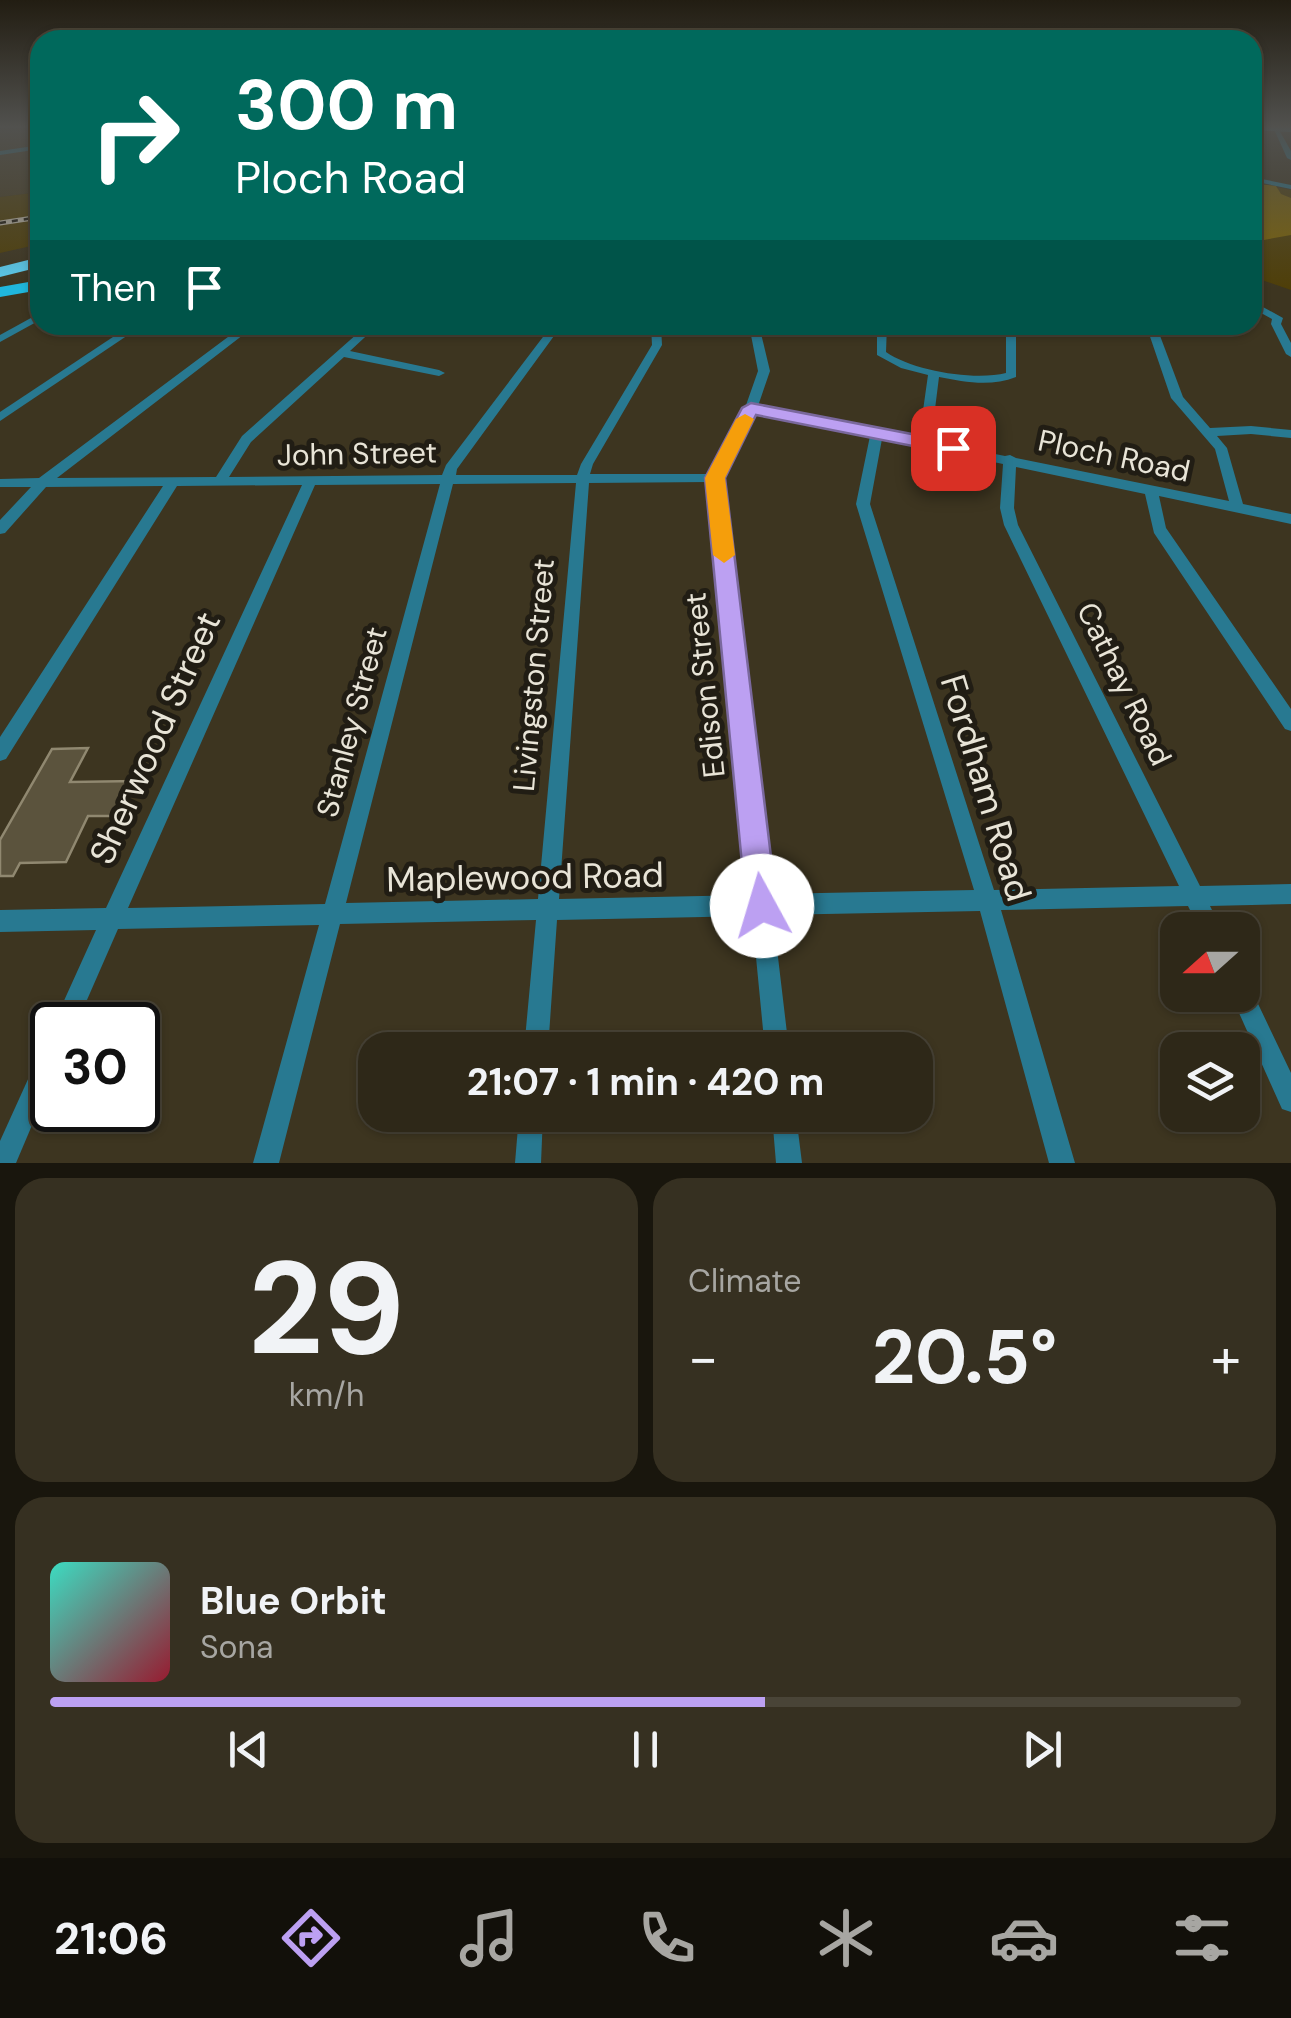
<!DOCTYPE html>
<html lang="en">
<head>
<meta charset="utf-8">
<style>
	:root { --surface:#2e2818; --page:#363021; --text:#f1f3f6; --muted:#a7a6a2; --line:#494437; --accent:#bca0f2 }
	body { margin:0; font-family:"DM Sans",sans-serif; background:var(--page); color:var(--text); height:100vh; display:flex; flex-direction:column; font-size:38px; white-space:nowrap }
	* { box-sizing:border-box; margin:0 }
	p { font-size:32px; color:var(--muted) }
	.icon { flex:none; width:55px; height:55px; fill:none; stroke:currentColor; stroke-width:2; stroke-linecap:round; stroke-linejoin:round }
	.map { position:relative; height:1163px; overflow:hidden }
	.drawer { display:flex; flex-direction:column; gap:15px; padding:15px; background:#19160d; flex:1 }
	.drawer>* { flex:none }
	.banner { position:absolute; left:30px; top:30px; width:1232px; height:305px; border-radius:30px; box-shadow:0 2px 8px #0004,0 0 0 2px var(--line); background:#00695c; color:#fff; overflow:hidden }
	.needle { width:65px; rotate:249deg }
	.tools { position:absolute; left:1160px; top:912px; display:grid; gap:20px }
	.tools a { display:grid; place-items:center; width:100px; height:100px; border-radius:20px; background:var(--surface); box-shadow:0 2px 8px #0004,0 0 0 2px var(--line); font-size:50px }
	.speed { position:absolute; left:30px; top:1002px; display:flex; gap:20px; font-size:50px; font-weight:700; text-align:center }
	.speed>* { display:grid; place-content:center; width:130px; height:130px; border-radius:50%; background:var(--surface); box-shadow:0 2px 8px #0004,0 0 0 2px var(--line); line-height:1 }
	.speed .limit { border:5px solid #111; border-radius:15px; background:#fff; color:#111 }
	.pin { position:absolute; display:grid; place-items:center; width:85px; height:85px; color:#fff; margin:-42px; border-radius:20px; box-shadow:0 5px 15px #0006 }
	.me { position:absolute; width:110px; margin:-55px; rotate:354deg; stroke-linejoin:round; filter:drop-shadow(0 0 8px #0008) }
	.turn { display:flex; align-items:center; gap:35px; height:210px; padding:0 40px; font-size:45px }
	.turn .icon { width:130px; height:130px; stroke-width:2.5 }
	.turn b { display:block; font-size:70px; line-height:85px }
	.then { display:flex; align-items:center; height:95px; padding:0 40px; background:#0003; gap:20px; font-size:38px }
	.big { font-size:75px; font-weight:700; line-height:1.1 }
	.drawer .widget { flex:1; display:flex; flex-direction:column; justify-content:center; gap:15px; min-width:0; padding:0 35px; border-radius:30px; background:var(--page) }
	.drawer .dial { align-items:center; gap:0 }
	.dial b { font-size:130px; line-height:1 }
	.song { display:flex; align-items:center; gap:30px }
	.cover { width:120px; height:120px; border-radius:15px; background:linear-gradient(135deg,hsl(170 70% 55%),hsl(350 70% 35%)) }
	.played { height:10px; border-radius:5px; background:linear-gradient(90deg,var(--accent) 60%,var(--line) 60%) }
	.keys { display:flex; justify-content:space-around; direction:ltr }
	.heat { display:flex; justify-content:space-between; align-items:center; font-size:55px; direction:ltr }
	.drawer .tiles { flex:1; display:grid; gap:15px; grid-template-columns:1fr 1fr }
	.widget:last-child { grid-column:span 2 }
	.trip { position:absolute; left:358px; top:1032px; width:575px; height:100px; border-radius:30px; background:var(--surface); box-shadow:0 2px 8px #0004,0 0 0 2px var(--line); font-weight:700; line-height:100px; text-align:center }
	.tab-bar { display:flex; height:160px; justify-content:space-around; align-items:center; background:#12100a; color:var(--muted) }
	.tab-bar .icon { width:70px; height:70px }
	.tab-bar .current { color:var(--accent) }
	.tab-bar b { font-size:45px; color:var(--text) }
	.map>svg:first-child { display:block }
	.built { fill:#463c20 }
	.green { fill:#4f3f09 }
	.forest { fill:#7c6307 }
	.building { fill:#5b533d; stroke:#908870; stroke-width:2.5 }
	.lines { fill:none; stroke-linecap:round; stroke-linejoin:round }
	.street { fill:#287991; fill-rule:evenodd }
	.secondary { fill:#349cb9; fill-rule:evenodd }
	.primary { fill:#20b7dd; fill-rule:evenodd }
	.highway { fill:#5bccee; fill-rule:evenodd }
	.rail-casing { stroke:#b9b3a4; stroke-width:5 }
	.rail { stroke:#211d14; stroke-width:2.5; stroke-dasharray:6; stroke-linecap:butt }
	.route { fill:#bca0f2; stroke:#7a689d; stroke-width:2.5 }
	.slow { fill:#f59e0b }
	.labels { text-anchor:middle; stroke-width:10; stroke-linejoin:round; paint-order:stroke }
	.street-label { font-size:30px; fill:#e8e4d7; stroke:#211d14 }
	.near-street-label { font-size:35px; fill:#e8e4d7; stroke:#211d14 }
</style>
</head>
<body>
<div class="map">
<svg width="1291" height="1163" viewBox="0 0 1291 1163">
	<rect width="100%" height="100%" fill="#3d3520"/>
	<path class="built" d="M0,126H40V192L0,197Z"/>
	<g class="green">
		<path d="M1259,184L1291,190V290L1253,277L1252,189L1263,190Z"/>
		<path d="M40,192V244L0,253V197Z"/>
	</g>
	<path class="forest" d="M1259,184L1276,186L1281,194L1291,198V235L1253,242V189L1263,190Z"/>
	<path class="building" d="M88,748L70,782L136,781L120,816H88L66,862L20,863L13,876H0V840L52,749Z"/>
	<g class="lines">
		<g class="street">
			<path d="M1273,127L1278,128L1291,151V160L1287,158Z"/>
			<path d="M40,145V149L0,155V151Z"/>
			<path d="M1252,177L1291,185V189L1252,181Z"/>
			<path d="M1252,301L1283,318L1281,324L1291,343V357L1286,354L1271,324L1272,319L1252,308Z"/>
			<path d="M40,313V320L0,342V335Z"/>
			<path d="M131,325H143L0,421V412Z"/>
			<path d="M244,325H256L57,478L216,477L242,436L367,325H378L350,351L439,370L445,373L439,376L344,357L251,442L229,477L442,475L446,465L552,325H562L457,469L456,475H577L581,464L652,345L651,325H661L662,345L593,464L590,474H711L745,408L758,371L749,325H759L770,371L758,406L919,439L928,375L901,368L877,355V325H887L886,352C913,371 975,381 1006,373V325H1016V377C991,387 964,382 939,377L931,441L1005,456L1010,455L1016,458L1229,501L1215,449L1171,398L1146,325H1156L1183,397L1210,428L1251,426L1291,430V438L1251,434L1217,436L1227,448L1243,504L1291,514V524L1159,496L1166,528L1291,709V731L1285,729L1154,533L1145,494L1016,467L1014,508L1018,525L1200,886L1291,884V904L1210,906L1222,930H1200L1188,906L1001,910L1075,1163H1049L980,911L773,915L789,1050H765L752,916L557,920L548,1050H524L536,920L340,924L279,1163H253L319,925L118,929L76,1025H53L96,930L0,932V910L106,908L302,485L177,486L6,759L0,761V737L163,486L46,487L5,533L0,534V520L31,487H0V479L39,478ZM755,412L870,436L856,504L974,890L770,894L722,478ZM882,439L1003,464L1000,508L1004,525L1179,886L994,890L870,504ZM709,482L750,895L559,899L589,483ZM576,483L538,899L346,903L453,484ZM440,484L325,904L128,908L315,485Z"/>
			<path d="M1242,984L1250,987L1291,1073V1112L1282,1109L1231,995H1242Z"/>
			<path d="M52,1040V1078L16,1163H0V1141L44,1044Z"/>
			<path d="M519,1115H543L541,1163H515Z"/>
			<path d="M772,1115H796L802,1163H776Z"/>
		</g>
		<path class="secondary" d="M1252,126H1291V132L1252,130Z"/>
		<path class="primary" d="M40,280V290L0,297V287Z"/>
		<path class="highway" d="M40,257V267L0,277V267Z"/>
		<defs>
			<path id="rail" d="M0,223L40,217"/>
		</defs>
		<use href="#rail" class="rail-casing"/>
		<use href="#rail" class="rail"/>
	</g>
	<linearGradient id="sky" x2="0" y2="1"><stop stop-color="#221d12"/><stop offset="0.44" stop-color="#51514e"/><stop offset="1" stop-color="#51514e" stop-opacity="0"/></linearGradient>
	<rect width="1291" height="288" fill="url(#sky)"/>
	<path class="route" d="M751,403L953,442L963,448L953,454L756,415L725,478L777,906L773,917L762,921L750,917L746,906L705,478L742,408Z"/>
	<path class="slow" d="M745,414L754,419L725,478L735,555L724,563L713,555L705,478L736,419Z"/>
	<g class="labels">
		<g class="street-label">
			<text transform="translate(357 454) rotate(-1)" y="10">John Street</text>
			<text transform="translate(1114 456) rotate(12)" y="10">Ploch Road</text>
			<text transform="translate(534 675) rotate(-85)" y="10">Livingston Street</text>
			<text transform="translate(1124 684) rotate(64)" y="10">Cathay Road</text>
			<text transform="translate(705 685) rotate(-96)" y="10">Edison Street</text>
			<text transform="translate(352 722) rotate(-75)" y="10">Stanley Street</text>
		</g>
		<g class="near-street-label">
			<text transform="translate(155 738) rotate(-66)" y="12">Sherwood Street</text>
			<text transform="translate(986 788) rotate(73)" y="12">Fordham Road</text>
			<text transform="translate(525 877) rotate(-1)" y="12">Maplewood Road</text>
		</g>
	</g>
</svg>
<div class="tools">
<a><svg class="needle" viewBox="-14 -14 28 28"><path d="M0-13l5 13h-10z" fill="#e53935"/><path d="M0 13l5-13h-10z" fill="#a7a6a2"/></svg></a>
<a><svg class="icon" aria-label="layers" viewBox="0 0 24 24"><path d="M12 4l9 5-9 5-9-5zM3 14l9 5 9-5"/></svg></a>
</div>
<div class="speed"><div class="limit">30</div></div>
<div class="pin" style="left:953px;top:448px;background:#d93025"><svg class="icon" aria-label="arrive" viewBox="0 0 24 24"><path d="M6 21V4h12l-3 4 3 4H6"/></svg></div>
<svg class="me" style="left:762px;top:906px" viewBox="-20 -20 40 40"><circle r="19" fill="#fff"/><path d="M0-13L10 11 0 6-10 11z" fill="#bca0f2"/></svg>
<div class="trip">21:07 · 1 min · 420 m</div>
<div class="banner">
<div class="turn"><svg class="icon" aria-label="right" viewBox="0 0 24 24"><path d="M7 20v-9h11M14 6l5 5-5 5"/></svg><div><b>300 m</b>Ploch Road</div></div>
<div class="then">Then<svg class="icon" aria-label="arrive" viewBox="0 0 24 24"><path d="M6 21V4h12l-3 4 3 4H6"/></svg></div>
</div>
</div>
<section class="drawer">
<div class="tiles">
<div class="widget dial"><b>29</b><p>km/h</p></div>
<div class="widget"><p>Climate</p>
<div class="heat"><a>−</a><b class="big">20.5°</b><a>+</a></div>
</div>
<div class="widget">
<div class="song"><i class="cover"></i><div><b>Blue Orbit</b><p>Sona</p></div></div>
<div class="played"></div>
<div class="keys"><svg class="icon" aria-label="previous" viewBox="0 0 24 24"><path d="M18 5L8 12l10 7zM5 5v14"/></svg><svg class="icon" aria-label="pause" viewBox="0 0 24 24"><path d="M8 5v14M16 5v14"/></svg><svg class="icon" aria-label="next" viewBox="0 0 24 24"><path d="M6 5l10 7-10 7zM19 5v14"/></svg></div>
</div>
</div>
</section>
<nav class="tab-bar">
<b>21:06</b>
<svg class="icon current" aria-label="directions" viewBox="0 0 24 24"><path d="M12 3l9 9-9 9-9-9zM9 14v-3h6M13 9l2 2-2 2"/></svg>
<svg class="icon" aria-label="music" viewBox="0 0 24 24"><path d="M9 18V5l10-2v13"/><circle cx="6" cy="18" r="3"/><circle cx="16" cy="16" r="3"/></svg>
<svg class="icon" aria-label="phone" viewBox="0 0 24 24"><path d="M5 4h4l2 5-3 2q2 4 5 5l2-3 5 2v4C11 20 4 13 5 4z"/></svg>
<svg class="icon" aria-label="climate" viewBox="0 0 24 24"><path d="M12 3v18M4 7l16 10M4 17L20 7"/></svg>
<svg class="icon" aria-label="car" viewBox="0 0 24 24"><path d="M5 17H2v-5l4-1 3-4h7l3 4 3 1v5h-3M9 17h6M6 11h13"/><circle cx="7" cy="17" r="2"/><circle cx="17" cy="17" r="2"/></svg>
<svg class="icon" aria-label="filters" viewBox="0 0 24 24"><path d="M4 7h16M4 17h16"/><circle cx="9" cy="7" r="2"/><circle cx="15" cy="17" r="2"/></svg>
</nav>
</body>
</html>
